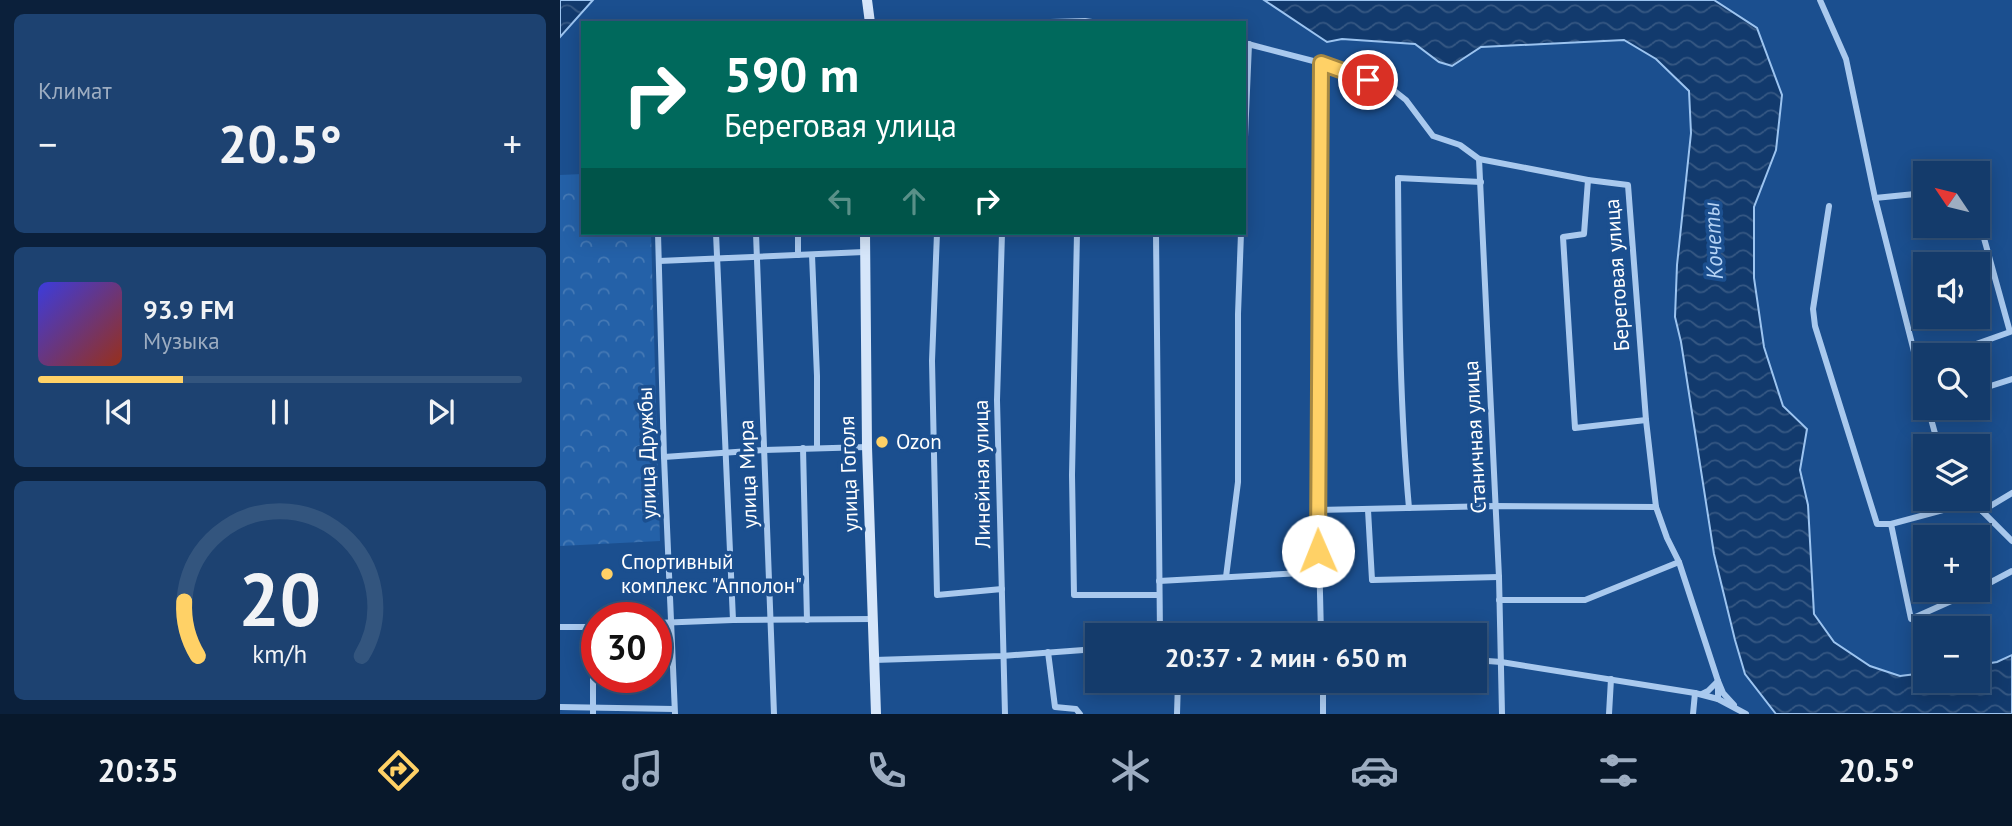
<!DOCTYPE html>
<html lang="ru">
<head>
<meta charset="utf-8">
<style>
	:root { --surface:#143b6b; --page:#1d4271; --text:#f1f3f6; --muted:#9dadc1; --line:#33557e; --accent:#ffd166 }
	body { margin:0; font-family:"PT Sans",sans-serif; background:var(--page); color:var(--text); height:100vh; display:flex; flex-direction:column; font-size:26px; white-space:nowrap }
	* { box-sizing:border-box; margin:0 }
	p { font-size:23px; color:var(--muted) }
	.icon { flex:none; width:38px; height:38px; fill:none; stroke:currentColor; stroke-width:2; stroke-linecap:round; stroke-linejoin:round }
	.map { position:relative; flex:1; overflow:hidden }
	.panel { display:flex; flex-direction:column; gap:14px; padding:14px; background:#0b203b; width:560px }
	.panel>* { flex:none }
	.banner { position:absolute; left:21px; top:21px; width:665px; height:214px; border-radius:0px; box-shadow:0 4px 18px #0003,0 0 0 2px var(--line); background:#00695c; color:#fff; overflow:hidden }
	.needle { width:46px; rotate:305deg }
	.tools { position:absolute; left:1353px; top:161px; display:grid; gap:14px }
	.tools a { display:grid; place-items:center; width:77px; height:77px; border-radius:0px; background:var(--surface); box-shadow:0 4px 18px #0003,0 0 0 2px var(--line); font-size:35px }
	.speed { position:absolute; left:21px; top:602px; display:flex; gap:14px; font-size:35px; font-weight:700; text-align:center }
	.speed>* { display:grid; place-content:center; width:91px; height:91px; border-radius:50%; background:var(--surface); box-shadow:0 4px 18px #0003,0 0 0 2px var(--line); line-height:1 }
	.speed .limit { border:10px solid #d22; background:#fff; color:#111 }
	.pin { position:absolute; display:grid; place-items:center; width:60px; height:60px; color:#fff; margin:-30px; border:4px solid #fff; border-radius:50%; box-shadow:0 2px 7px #0007 }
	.me { position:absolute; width:77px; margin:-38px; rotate:359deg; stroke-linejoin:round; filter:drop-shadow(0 0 5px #0008) }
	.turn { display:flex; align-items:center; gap:24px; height:147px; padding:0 28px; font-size:32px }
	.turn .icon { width:91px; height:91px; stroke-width:2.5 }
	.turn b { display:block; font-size:49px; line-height:60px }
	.lanes { display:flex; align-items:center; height:66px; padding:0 28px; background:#0003; justify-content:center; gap:35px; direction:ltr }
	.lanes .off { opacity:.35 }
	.big { font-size:52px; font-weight:700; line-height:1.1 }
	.panel .tile { flex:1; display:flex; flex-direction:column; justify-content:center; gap:10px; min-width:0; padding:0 24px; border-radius:10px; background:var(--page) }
	.panel .dial { align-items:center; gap:0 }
	.dial svg { height:182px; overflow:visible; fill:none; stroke:var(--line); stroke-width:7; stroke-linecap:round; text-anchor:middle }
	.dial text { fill:var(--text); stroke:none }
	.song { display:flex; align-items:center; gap:21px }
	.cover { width:84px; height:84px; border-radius:10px; background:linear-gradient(135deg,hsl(240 70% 55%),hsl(10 70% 35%)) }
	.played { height:7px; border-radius:4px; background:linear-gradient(90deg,var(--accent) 30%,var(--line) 30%) }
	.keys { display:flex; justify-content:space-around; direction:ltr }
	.heat { display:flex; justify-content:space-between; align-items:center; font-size:38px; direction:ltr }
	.trip { position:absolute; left:525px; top:623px; width:402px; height:70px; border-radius:0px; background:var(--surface); box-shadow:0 4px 18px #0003,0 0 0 2px var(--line); font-weight:700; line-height:70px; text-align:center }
	.menu { display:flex; height:112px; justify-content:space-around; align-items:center; background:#08182b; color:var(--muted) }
	.menu .icon { width:49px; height:49px }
	.menu .selected { color:var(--accent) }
	.menu b { font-size:32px; color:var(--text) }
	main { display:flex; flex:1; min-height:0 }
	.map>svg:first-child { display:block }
	.park { fill:url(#park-crowns) }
	.water { fill:url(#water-waves); stroke:#9cc4f0; stroke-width:2 }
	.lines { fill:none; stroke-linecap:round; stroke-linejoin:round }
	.street { stroke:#a9c9ee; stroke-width:6 }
	.secondary { stroke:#d6e6fa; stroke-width:10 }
	.route-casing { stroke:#a68842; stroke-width:18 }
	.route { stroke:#ffd166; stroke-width:12 }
	.poi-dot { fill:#ffd166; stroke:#1b4f8f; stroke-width:2.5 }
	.labels { text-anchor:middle; stroke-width:7; stroke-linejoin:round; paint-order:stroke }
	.street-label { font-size:21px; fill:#fff; stroke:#1b4f8f }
	.poi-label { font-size:21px; fill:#fff; stroke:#1b4f8f; text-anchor:start }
	.water-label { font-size:23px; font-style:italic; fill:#b5d3f5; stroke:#1b4f8f }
</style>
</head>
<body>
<main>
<section class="panel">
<div class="tile"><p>Климат</p>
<div class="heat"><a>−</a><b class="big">20.5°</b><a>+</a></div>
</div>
<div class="tile">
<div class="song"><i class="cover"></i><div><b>93.9 FM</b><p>Музыка</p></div></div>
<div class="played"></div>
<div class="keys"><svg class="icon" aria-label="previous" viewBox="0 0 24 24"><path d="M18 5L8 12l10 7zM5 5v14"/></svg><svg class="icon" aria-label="pause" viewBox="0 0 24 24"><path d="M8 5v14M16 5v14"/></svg><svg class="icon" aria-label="next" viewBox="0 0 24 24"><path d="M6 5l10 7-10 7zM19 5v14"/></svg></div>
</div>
<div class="tile dial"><svg viewBox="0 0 100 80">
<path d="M14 69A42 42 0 1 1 86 69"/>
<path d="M14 69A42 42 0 0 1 8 45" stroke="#ffd166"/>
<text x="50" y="56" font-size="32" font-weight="700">20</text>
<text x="50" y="72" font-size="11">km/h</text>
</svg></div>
</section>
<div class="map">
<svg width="1452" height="714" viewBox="0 0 1452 714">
	<defs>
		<pattern id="park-crowns" width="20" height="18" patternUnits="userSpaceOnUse" patternTransform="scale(1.75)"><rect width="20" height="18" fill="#2461a8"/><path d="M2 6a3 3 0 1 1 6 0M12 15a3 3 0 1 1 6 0" fill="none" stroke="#4579b5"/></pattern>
		<pattern id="water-waves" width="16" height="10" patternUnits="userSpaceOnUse" patternTransform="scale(1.75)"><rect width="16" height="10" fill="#123a6d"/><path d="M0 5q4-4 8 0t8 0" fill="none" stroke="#365883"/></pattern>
	</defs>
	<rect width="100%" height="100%" fill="#1b4f8f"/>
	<path class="park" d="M23,174V233H91L100,541L0,546V175Z"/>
	<g class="water">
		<path d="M0,0H33L0,37Z"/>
		<path d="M704,0H1154L1197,28L1222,95L1216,150L1194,207V278L1204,347L1223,406L1247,429L1240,470L1248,505L1254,614L1274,642L1310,666L1340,676L1365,673V681H1418V665L1437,662L1452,655V714H1216L1185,674L1175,640L1154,554L1121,342L1115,317L1117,265L1131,133L1129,91L1096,59L1064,40L921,47L892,66L879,62L855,44L782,39L767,42Z"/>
	</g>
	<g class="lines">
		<g class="street">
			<path d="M1260,0L1286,59L1315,198L1365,395"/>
			<path d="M454,23L525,21L539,23"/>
			<path d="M684,43L761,63L832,89L846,100L873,136L900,145L919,159L1028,180L1068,185L1086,420L1096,507L1107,538L1119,562L1158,681V699"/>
			<path d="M761,63L758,510L761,635"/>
			<path d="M919,159L939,577L942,714"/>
			<path d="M684,160L689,44"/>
			<path d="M1028,180L1024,234L1003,237L1015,428L1086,420"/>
			<path d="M1315,198L1365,193"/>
			<path d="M1269,206L1253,309L1255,326L1317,524H1331L1413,502"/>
			<path d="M98,233L104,457L115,714"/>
			<path d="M156,233L173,620"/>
			<path d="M196,233L214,714"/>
			<path d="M238,233V255"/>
			<path d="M377,233L372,361L377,595L442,589"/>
			<path d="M442,233L437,400L445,714"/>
			<path d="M517,233L512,475L514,595H599"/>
			<path d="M596,233L600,635"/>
			<path d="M252,255L257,376V448"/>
			<path d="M99,261L304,252"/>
			<path d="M1385,355L1450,332L1422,231L1428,210L1425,199L1418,190"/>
			<path d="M1418,390L1452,379"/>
			<path d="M1368,408L1376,437L1380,446"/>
			<path d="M243,448L247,620"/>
			<path d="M104,457L204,450L307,447"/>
			<path d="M1411,500L1452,541"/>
			<path d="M849,508C839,397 839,289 838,178L921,182"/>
			<path d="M758,510L935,506L1096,507"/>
			<path d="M808,510L812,580L939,577"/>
			<path d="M1422,511L1452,493"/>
			<path d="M1331,524L1351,619L1416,590"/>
			<path d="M666,577L678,482V314L681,233"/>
			<path d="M599,581L759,572"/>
			<path d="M1418,589L1452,571"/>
			<path d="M939,600H1025L1119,562"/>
			<path d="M96,623L173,620L313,619"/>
			<path d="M0,627H35"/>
			<path d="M488,652L495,707L516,709L520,714"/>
			<path d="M314,660L442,656L537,649"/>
			<path d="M915,660L941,662L1135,693L1158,699L1186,714"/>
			<path d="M763,681V714"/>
			<path d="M1142,694L1148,691L1158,681L1163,693L1174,705"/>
			<path d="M0,707L114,709"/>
			<path d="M33,714V627"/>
			<path d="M617,714L618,681"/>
			<path d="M1049,714L1051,679"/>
			<path d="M1133,714L1135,693"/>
		</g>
		<g class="secondary">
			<path d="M307,0L310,23"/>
			<path d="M305,233L307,447L316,714"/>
		</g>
	</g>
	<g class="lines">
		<defs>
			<path id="route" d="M758,551L761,63L808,80"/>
		</defs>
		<use href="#route" class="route-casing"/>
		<use href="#route" class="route"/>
	</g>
	<g class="poi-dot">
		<circle cx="322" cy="442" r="7"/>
		<circle cx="47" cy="574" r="7"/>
	</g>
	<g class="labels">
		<g class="street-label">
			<text transform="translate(1057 275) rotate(-94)" y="7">Береговая улица</text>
			<text transform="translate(915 437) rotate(-93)" y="7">Станичная улица</text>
			<text transform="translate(87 453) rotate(-92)" y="7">улица Дружбы</text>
			<text transform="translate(188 474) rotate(-92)" y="7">улица Мира</text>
			<text transform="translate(289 474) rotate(-92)" y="7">улица Гоголя</text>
			<text transform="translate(422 474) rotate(-91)" y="7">Линейная улица</text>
		</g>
		<g class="poi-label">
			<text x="336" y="449">Ozon</text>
			<text x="61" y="569">Спортивный<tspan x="61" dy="24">комплекс "Апполон"</tspan></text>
		</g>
		<g class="water-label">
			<text transform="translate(1153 241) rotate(-93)" y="8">Кочеты</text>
		</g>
	</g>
</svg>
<div class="tools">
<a><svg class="needle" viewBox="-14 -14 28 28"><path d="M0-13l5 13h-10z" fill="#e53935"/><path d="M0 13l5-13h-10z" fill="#9dadc1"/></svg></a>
<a><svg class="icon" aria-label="sound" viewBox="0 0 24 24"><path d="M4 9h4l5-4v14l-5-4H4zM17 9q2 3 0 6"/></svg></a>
<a><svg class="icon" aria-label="search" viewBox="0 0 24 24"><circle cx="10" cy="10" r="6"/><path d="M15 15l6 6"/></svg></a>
<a><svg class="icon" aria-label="layers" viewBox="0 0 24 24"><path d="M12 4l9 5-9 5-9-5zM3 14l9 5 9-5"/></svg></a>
<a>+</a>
<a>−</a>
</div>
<div class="speed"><div class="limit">30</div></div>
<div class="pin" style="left:808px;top:80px;background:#d93025"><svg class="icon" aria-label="arrive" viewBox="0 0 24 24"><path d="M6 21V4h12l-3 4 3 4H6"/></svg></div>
<svg class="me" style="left:758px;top:551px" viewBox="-20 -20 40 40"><circle r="19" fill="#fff"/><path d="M0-13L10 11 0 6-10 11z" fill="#ffd166"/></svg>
<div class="trip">20:37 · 2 мин · 650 m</div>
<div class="banner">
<div class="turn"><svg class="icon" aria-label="right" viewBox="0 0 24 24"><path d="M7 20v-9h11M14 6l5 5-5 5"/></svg><div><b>590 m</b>Береговая улица</div></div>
<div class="lanes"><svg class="icon off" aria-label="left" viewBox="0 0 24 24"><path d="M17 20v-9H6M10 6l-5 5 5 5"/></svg><svg class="icon off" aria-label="ahead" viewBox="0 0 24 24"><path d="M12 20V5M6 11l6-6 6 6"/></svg><svg class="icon" aria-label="right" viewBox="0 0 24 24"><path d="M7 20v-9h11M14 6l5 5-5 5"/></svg></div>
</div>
</div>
</main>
<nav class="menu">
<b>20:35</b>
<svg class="icon selected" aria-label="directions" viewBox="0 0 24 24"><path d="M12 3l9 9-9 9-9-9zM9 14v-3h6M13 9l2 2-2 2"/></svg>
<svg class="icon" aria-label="music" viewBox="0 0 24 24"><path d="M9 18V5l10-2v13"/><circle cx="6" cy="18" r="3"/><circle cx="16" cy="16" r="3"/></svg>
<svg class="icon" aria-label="phone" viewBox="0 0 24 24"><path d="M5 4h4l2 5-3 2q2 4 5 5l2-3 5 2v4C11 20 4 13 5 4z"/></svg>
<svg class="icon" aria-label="climate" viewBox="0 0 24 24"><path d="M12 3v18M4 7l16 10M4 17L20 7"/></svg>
<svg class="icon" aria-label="car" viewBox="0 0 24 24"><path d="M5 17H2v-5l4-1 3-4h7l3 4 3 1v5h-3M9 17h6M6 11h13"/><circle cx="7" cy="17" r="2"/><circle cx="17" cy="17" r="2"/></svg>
<svg class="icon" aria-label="filters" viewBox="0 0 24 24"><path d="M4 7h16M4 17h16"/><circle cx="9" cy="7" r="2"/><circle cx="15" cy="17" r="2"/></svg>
<b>20.5°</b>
</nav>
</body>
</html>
